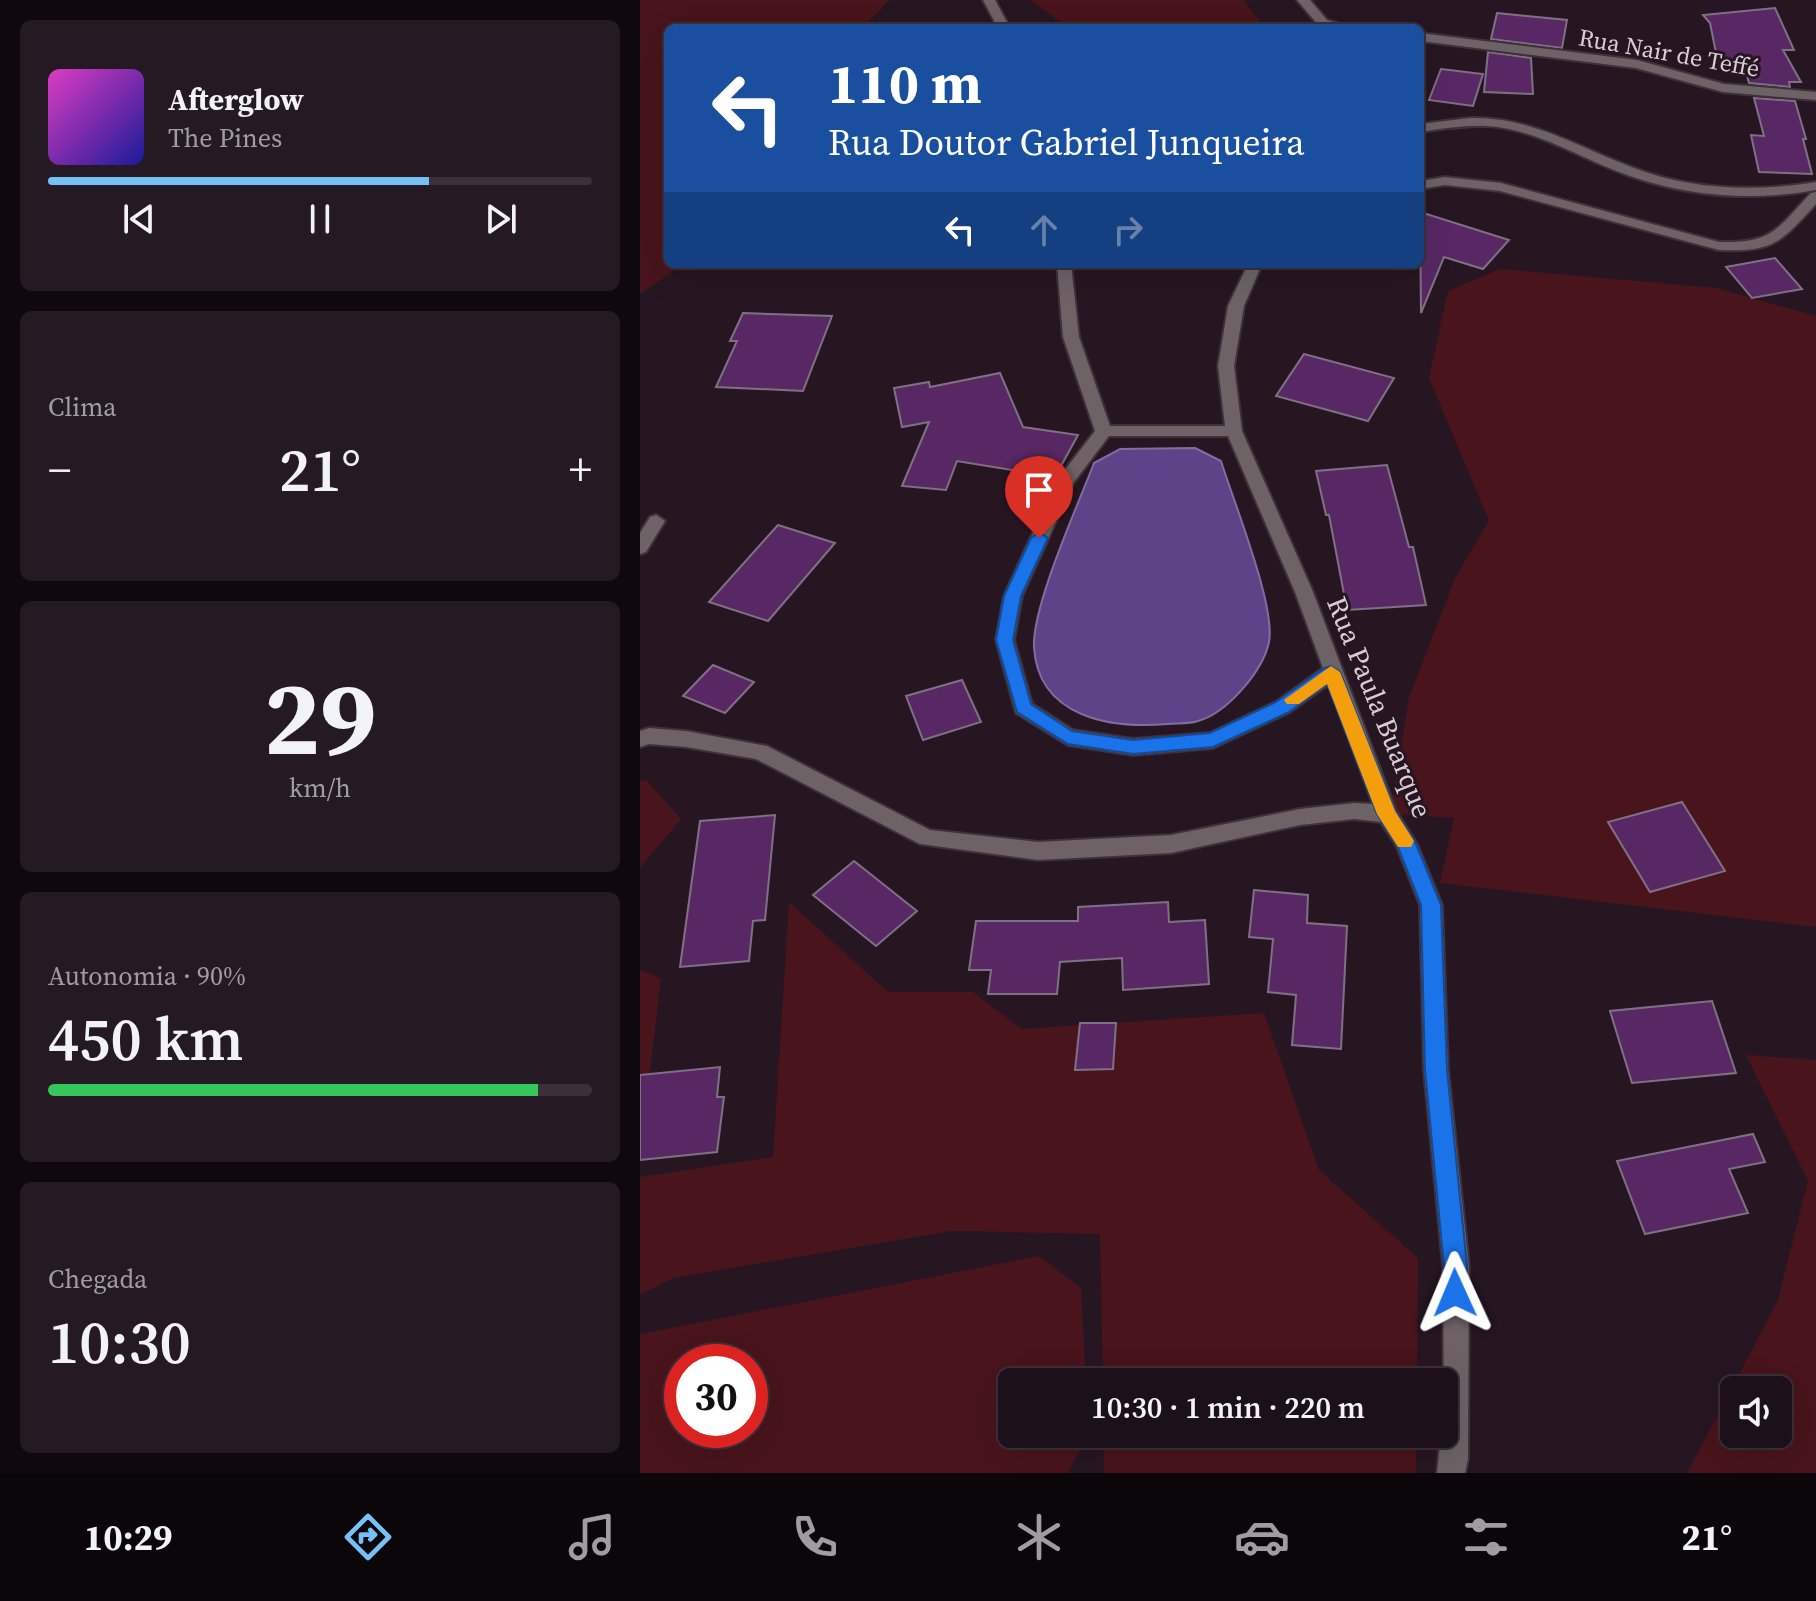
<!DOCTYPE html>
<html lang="pt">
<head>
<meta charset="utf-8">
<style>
	:root { --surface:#1c101a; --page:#251923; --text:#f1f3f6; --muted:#a09da2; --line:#3a3039; --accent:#76c0f6 }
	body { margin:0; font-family:"Source Serif 4",serif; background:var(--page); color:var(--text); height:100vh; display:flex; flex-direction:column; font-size:30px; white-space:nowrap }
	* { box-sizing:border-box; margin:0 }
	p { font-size:26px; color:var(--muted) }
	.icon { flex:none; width:44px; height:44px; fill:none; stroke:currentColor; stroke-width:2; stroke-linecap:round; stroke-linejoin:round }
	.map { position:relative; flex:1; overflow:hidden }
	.drawer { display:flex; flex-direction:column; gap:20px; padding:20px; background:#0f090e; width:640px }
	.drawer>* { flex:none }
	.hud { position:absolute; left:24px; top:24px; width:760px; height:244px; border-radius:12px; box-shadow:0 8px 32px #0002,0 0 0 2px var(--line); background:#1a4fa0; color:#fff; overflow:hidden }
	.controls { position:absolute; left:1080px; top:1376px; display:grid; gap:16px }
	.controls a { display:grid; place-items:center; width:72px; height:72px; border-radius:12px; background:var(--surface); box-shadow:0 8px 32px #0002,0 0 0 2px var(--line); font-size:40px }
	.speed { position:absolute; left:24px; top:1344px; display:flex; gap:16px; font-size:40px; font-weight:700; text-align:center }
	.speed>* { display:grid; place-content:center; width:104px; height:104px; border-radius:50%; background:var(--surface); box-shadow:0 8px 32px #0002,0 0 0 2px var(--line); line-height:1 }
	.speed .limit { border:12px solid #d22; background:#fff; color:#111 }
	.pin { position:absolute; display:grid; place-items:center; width:68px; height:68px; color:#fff; margin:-82px -34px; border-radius:50% 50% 50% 0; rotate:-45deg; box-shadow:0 0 8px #0007 }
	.pin .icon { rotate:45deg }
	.me { position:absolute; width:88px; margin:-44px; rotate:359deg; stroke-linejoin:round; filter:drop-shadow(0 0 6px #0008) }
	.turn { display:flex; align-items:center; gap:28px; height:168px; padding:0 32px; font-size:36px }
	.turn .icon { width:104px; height:104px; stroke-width:2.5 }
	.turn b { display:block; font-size:56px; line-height:68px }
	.lanes { display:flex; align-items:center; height:76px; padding:0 32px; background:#0003; justify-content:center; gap:40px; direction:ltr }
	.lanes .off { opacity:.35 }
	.big { font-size:60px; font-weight:600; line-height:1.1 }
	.drawer .tile { flex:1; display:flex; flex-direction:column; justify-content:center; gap:12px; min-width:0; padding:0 28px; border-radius:12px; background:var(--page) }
	.drawer .dial { align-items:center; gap:0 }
	.dial b { font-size:104px; line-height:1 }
	.song { display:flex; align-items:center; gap:24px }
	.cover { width:96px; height:96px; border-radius:12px; background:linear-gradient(135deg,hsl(310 70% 55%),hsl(240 70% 35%)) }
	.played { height:8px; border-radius:4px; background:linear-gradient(90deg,var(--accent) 70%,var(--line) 70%) }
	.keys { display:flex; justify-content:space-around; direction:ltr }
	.heat { display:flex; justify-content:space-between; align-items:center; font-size:44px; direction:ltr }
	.charge { height:12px; border-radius:6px; background:linear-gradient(90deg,#34c759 90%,var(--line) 0) }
	.trip { position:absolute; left:358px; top:1368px; width:460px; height:80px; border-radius:12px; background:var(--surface); box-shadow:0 8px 32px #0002,0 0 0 2px var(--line); font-weight:600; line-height:80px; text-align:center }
	.tabs { display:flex; height:128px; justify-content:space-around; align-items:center; background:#0b060a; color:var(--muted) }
	.tabs .icon { width:56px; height:56px }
	.tabs .selected { color:var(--accent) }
	.tabs b { font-size:36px; color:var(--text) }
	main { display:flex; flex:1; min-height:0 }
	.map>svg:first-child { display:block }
	.green { fill:#49141b; fill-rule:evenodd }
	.water { fill:#5d4488; stroke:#826d9f; stroke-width:2 }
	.building { fill:#572864; stroke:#7f7183; stroke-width:2 }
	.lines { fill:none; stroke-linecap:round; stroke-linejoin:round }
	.minor-casing { stroke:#3f303b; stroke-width:4 }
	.minor { fill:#6d6366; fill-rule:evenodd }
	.route { fill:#1a73e8; stroke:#114b97; stroke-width:2 }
	.slow { fill:#f59e0b }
	.labels { text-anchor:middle; stroke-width:6; stroke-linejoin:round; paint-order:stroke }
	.far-street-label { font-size:24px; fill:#daced6; stroke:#261622 }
	.street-label { font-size:28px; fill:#daced6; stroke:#261622 }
</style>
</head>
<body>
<main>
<section class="drawer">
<div class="tile">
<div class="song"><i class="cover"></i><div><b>Afterglow</b><p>The Pines</p></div></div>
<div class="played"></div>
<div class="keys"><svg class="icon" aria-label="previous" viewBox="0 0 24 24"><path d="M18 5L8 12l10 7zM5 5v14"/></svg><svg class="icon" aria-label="pause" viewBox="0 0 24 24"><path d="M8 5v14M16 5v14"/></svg><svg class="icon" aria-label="next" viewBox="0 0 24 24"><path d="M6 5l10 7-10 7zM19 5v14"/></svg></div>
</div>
<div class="tile"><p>Clima</p>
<div class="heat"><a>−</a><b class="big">21°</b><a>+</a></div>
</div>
<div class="tile dial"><b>29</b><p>km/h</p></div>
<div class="tile"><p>Autonomia · 90%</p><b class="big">450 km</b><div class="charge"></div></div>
<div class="tile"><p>Chegada</p><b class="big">10:30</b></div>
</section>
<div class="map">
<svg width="1176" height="1473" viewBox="0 0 1176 1473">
	<rect width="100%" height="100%" fill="#261622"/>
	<g class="green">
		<path d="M0,0H249L223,28H28V264H44L0,294Z"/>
		<path d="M390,0H603L625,28H429Z"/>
		<path d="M860,269L1076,288L1176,316V927L800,883L814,818L750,814L769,698L815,578L849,521L789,378L808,291Z"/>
		<path d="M6,780L41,819L0,868V781Z"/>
		<path d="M149,902L248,992H333L382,1029L624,1013L679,1170L778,1258L777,1382H463L460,1234L311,1231L33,1278L0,1295V1177L133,1157Z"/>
		<path d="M0,970L21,978L0,1157Z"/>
		<path d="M1106,1055L1176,1060V1473H1047L1138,1300L1168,1181ZM1138,1390V1434H1094V1390Z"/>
		<path d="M399,1256L441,1288L446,1382H372V1434H448L428,1473H0V1334ZM42,1362H110V1430H42Z"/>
		<path d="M463,1434H776V1473H464Z"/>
	</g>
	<path class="water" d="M555,448L581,461C593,500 636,606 629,642C623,671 587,713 558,721C549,724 538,723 528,724C472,729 398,718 394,647C392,606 438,505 454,463L480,449Z"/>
	<g class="building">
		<path d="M1135,8L1154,50H1143L1161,82H1149L1150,87L1109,83L1105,69L1079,68L1070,23L1063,15Z"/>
		<path d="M857,13L927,20L922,48L851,39Z"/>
		<path d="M848,52L891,58L893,94L844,92Z"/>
		<path d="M801,69L843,74L833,106L789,100Z"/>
		<path d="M1114,98L1155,101L1166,139H1163L1172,174L1119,172L1111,135L1124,136Z"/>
		<path d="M780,212L869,240L843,269L804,257L781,313Z"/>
		<path d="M1135,258L1162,289L1112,298L1086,267Z"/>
		<path d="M103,313L192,316L163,391L76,387L97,341H90Z"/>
		<path d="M664,354L754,378L728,421L636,396Z"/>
		<path d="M360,373L383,427L438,435L415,477L317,461L306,490L262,486L289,422L262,427L254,388L289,382L290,387Z"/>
		<path d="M747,465L769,547H773L786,605L707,610L689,515H686L676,471Z"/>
		<path d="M138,525L195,543L128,621L69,602Z"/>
		<path d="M73,665L114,682L85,713L43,696Z"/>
		<path d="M322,680L341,722L283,740L266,696Z"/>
		<path d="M1042,802L1085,871L1010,892L968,822Z"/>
		<path d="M135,815L125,920L113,921L109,961L40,967L60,821Z"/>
		<path d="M214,861L277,911L236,946L173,895Z"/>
		<path d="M614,890L668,895L667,923L707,926L701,1049L652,1045L656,995L628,992L633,939L609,937Z"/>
		<path d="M528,902L529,922L565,920L569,984L483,990L482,958L420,962L417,994H348L351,970H329L336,921H438V907Z"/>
		<path d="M1072,1001L1096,1073L992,1083L970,1011Z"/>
		<path d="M440,1023H476L473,1069L435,1070Z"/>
		<path d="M80,1067L77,1097H84L77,1152L0,1160V1075Z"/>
		<path d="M1113,1134L1125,1162L1089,1169L1108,1213L1005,1234L977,1161Z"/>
	</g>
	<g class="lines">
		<defs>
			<g id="minor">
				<path d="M343,0H355L370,28H358Z"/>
				<path d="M657,0H670L687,20L713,28L679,26Z"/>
				<path d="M780,33L997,60L1084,84L1176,92V100L1083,92L996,68L780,41Z"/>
				<path d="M830,118C890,116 940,148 994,168C1051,190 1116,192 1176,182V190C1114,201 1050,197 990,176C942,160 898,129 847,126C824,125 802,129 780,132V124Z"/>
				<path d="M805,177L861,183L1079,242C1133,243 1136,230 1171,193L1176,192V204C1140,243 1134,252 1079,250L860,191L805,185L780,189V181Z"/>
				<path d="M417,264H431L439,337L470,426H585L578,366L588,306L608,264H622L604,306L594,366L602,431L673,592L756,811L777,844L802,905L808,1070L829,1266L828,1459L825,1473H797L801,1434H804L803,1266L784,1070L780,905L757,847L741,822L714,819L660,825L531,853L398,860L280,844L116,759L46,747L9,744L0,747V731L9,728L46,731L127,746L290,830L398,842L531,835L660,809L714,803L733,804L689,684L650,712L573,748L493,755L428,745L376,713L356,640L364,596L417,480L455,431L423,337ZM469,436H588L655,592L683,668L636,702L570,733L493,739L433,730L392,704L374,640L382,596L434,482Z"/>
				<path d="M16,515L25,521L6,552L0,554V533L10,517Z"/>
			</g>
		</defs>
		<use href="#minor" class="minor-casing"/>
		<use href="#minor" class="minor"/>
	</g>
	<path class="route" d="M399,532L408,538L381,596L373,640L391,704L432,731L493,740L570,733L636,702L685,668L691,666L700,672L755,811L776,844L801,905L807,1070L827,1266V1293L824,1301L815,1305L807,1301L804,1293V1266L785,1070L781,905L758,847L737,814L687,684L649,712L573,747L493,754L428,744L377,712L356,640L364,596L391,538Z"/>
	<path class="slow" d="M691,666L700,672L755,811L774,841L771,847H758L737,814L687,684L659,704H647L644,700Z"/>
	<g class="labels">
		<g class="far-street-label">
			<text transform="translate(1029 53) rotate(10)" y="8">Rua Nair de Teffé</text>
		</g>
		<g class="street-label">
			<text transform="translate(740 707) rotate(68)" y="10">Rua Paula Buarque</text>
		</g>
	</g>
</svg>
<div class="controls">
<a><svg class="icon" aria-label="sound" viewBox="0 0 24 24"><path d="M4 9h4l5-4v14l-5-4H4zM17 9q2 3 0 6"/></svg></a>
</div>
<div class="speed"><div class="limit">30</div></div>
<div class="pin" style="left:399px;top:538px;background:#d93025"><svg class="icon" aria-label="arrive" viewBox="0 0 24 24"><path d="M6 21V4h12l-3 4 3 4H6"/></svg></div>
<svg class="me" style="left:815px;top:1293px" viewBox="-20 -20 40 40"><path d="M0-17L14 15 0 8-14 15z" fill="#1a73e8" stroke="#fff" stroke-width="4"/></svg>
<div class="trip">10:30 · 1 min · 220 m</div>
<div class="hud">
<div class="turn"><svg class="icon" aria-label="left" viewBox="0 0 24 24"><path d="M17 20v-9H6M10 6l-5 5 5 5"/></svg><div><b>110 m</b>Rua Doutor Gabriel Junqueira</div></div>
<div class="lanes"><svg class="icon" aria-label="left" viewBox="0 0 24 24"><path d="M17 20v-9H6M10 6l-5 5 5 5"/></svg><svg class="icon off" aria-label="ahead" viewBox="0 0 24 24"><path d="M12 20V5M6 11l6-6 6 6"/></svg><svg class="icon off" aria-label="right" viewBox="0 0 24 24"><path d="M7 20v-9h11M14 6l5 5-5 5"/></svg></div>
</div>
</div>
</main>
<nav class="tabs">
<b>10:29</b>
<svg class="icon selected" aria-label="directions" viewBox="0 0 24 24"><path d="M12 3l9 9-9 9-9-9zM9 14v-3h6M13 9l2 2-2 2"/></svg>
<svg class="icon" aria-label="music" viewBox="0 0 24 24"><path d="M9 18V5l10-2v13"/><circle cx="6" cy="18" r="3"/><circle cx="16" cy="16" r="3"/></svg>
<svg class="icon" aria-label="phone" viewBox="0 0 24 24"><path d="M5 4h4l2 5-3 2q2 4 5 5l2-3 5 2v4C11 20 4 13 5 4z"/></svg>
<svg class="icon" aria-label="climate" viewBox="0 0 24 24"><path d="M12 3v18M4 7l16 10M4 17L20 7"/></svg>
<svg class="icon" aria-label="car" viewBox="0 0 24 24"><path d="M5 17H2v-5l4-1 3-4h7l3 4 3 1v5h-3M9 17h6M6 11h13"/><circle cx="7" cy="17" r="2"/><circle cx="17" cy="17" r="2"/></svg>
<svg class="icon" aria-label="filters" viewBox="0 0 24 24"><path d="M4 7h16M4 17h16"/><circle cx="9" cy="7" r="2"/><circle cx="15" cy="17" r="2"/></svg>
<b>21°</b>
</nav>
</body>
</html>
